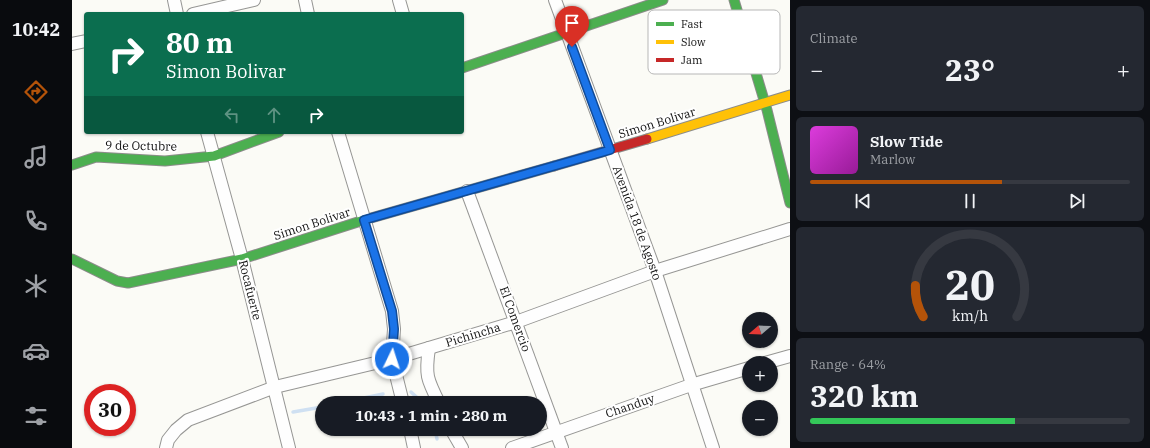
<!DOCTYPE html>
<html lang="en">
<head>
<meta charset="utf-8">
<style>
	:root { --surface:#171b24; --page:#242831; --text:#f1f3f6; --muted:#9ea1a6; --line:#363941; --accent:#b45309 }
	body { margin:0; font-family:"IBM Plex Serif",serif; background:var(--page); color:var(--text); height:100vh; display:flex; flex-direction:column; font-size:15px; white-space:nowrap }
	* { box-sizing:border-box; margin:0 }
	p { font-size:13px; color:var(--muted) }
	.icon { flex:none; width:22px; height:22px; fill:none; stroke:currentColor; stroke-width:2; stroke-linecap:round; stroke-linejoin:round }
	.map { position:relative; flex:1; overflow:hidden }
	.sheet { display:flex; flex-direction:column; gap:6px; padding:6px; background:#0d0f14; width:360px }
	.sheet>* { flex:none }
	.hud { position:absolute; left:12px; top:12px; width:380px; height:122px; border-radius:4px; box-shadow:0 1px 3px #0004; background:#0b6e4f; color:#fff; overflow:hidden }
	.needle { width:26px; rotate:251deg }
	.buttons { position:absolute; left:670px; top:312px; display:grid; gap:8px }
	.buttons a { display:grid; place-items:center; width:36px; height:36px; border-radius:50%; background:var(--surface); box-shadow:0 1px 3px #0004; font-size:20px }
	.speed { position:absolute; left:12px; top:384px; display:flex; gap:8px; font-size:20px; font-weight:700; text-align:center }
	.speed>* { display:grid; place-content:center; width:52px; height:52px; border-radius:50%; background:var(--surface); box-shadow:0 1px 3px #0004; line-height:1 }
	.speed .limit { border:6px solid #d22; background:#fff; color:#111 }
	.pin { position:absolute; display:grid; place-items:center; width:34px; height:34px; color:#fff; margin:-41px -17px; border-radius:50% 50% 50% 0; rotate:-45deg; box-shadow:0 0 4px #0007 }
	.pin .icon { rotate:45deg }
	.me { position:absolute; width:44px; margin:-22px; rotate:4deg; stroke-linejoin:round; filter:drop-shadow(0 0 3px #0008) }
	.turn { display:flex; align-items:center; gap:14px; height:84px; padding:0 16px; font-size:18px }
	.turn .icon { width:52px; height:52px; stroke-width:2.5 }
	.turn b { display:block; font-size:28px; line-height:34px }
	.lanes { display:flex; align-items:center; height:38px; padding:0 16px; background:#0003; justify-content:center; gap:20px; direction:ltr }
	.lanes .off { opacity:.35 }
	.big { font-size:30px; font-weight:700; line-height:1.1 }
	.sheet .tile { flex:1; display:flex; flex-direction:column; justify-content:center; gap:6px; min-width:0; padding:0 14px; border-radius:6px; background:var(--page) }
	.sheet .dial { align-items:center; gap:0 }
	.dial svg { height:104px; overflow:visible; fill:none; stroke:var(--line); stroke-width:7; stroke-linecap:round; text-anchor:middle }
	.dial text { fill:var(--text); stroke:none }
	.song { display:flex; align-items:center; gap:12px }
	.cover { width:48px; height:48px; border-radius:6px; background:linear-gradient(135deg,hsl(300 70% 55%),hsl(300 70% 35%)) }
	.played { height:4px; border-radius:2px; background:linear-gradient(90deg,var(--accent) 60%,var(--line) 60%) }
	.keys { display:flex; justify-content:space-around; direction:ltr }
	.heat { display:flex; justify-content:space-between; align-items:center; font-size:22px; direction:ltr }
	.charge { height:6px; border-radius:3px; background:linear-gradient(90deg,#34c759 64%,var(--line) 0) }
	.trip { position:absolute; left:243px; top:396px; width:232px; height:40px; border-radius:20px; background:var(--surface); box-shadow:0 1px 3px #0004; font-weight:700; line-height:40px; text-align:center }
	main { display:flex; flex:1; min-height:0 }
	.menu { display:flex; flex-direction:column; width:72px; justify-content:space-around; align-items:center; background:#090b0e; color:var(--muted) }
	.menu .icon { width:28px; height:28px }
	.menu .selected { color:var(--accent) }
	.menu b { font-size:18px; color:var(--text) }
	.map>svg:first-child { display:block }
	.lines { fill:none; stroke-linecap:round; stroke-linejoin:round }
	.stream { stroke:#cfe0f2; stroke-width:3.5 }
	.street-casing { stroke:#969694; stroke-width:14 }
	.fast-casing { stroke:#8c8c8a; stroke-width:11 }
	.slow-casing { stroke:#8c8c8a; stroke-width:11 }
	.jam-casing { stroke:#8c8c8a; stroke-width:11 }
	.street { stroke:#fefefe; stroke-width:12 }
	.fast { stroke:#4caf50; stroke-width:9 }
	.slow { stroke:#ffc107; stroke-width:9 }
	.jam { stroke:#c62828; stroke-width:9 }
	.route-casing { stroke:#114b97; stroke-width:10 }
	.route { stroke:#1a73e8; stroke-width:7 }
	.labels { text-anchor:middle; stroke-width:4; stroke-linejoin:round; paint-order:stroke }
	.street-label { font-size:12px; fill:#101010; stroke:#fff }
	.key { fill:#fff; stroke:#b7b7b7; stroke-width:1 }
	.key-label { font-size:11px; fill:#101010 }
</style>
</head>
<body>
<main>
<nav class="menu">
<b>10:42</b>
<svg class="icon selected" aria-label="directions" viewBox="0 0 24 24"><path d="M12 3l9 9-9 9-9-9zM9 14v-3h6M13 9l2 2-2 2"/></svg>
<svg class="icon" aria-label="music" viewBox="0 0 24 24"><path d="M9 18V5l10-2v13"/><circle cx="6" cy="18" r="3"/><circle cx="16" cy="16" r="3"/></svg>
<svg class="icon" aria-label="phone" viewBox="0 0 24 24"><path d="M5 4h4l2 5-3 2q2 4 5 5l2-3 5 2v4C11 20 4 13 5 4z"/></svg>
<svg class="icon" aria-label="climate" viewBox="0 0 24 24"><path d="M12 3v18M4 7l16 10M4 17L20 7"/></svg>
<svg class="icon" aria-label="car" viewBox="0 0 24 24"><path d="M5 17H2v-5l4-1 3-4h7l3 4 3 1v5h-3M9 17h6M6 11h13"/><circle cx="7" cy="17" r="2"/><circle cx="17" cy="17" r="2"/></svg>
<svg class="icon" aria-label="filters" viewBox="0 0 24 24"><path d="M4 7h16M4 17h16"/><circle cx="9" cy="7" r="2"/><circle cx="15" cy="17" r="2"/></svg>
</nav>
<div class="map">
<svg width="718" height="448" viewBox="0 0 718 448">
	<rect width="100%" height="100%" fill="#fbfbf6"/>
	<g class="lines">
		<g class="stream">
			<path d="M339,392L351,403"/>
			<path d="M268,403L311,394"/>
			<path d="M221,412L250,407"/>
			<path d="M363,429L365,439"/>
		</g>
		<defs>
			<g id="street">
				<path d="M102,0L105,14"/>
				<path d="M233,0L236,14"/>
				<path d="M327,0L331,14"/>
				<path d="M483,0L583,271L641,448"/>
				<path d="M121,14L182,0"/>
				<path d="M0,44L14,41"/>
				<path d="M135,132L170,259L217,448"/>
				<path d="M266,132L320,311L322,329L320,359L331,403"/>
				<path d="M395,191L490,448"/>
				<path d="M357,348C353,375 355,379 367,403"/>
				<path d="M693,363L718,356"/>
				<path d="M338,429L342,448"/>
				<path d="M379,429L390,448"/>
				<path d="M94,448L96,440L104,430L116,420L203,387L320,359L444,322L583,271L718,229"/>
				<path d="M440,448L619,385L677,368"/>
			</g>
			<g id="fast">
				<path d="M662,0L695,110L718,203"/>
				<path d="M390,68L591,0"/>
				<path d="M0,165L24,157L93,161L142,156L207,132"/>
				<path d="M0,259L45,281L56,283L170,259L292,220L482,166"/>
			</g>
			<path id="slow" d="M575,139L718,95"/>
			<path id="jam" d="M482,166L575,139"/>
		</defs>
		<use href="#street" class="street-casing"/>
		<use href="#fast" class="fast-casing"/>
		<use href="#slow" class="slow-casing"/>
		<use href="#jam" class="jam-casing"/>
		<use href="#street" class="street"/>
		<use href="#fast" class="fast"/>
		<use href="#slow" class="slow"/>
		<use href="#jam" class="jam"/>
	</g>
	<g class="lines">
		<defs>
			<path id="route" d="M320,359L322,329L320,311L292,220L538,150L500,47"/>
		</defs>
		<use href="#route" class="route-casing"/>
		<use href="#route" class="route"/>
	</g>
	<g class="labels">
		<g class="street-label">
			<text transform="translate(585 123) rotate(-17)" y="4">Simon Bolivar</text>
			<text transform="translate(69 146) rotate(1)" y="4">9 de Octubre</text>
			<text transform="translate(565 223) rotate(70)" y="4">Avenida 18 de Agosto</text>
			<text transform="translate(240 224) rotate(-18)" y="4">Simon Bolivar</text>
			<text transform="translate(178 290) rotate(76)" y="4">Rocafuerte</text>
			<text transform="translate(443 319) rotate(70)" y="4">El Comercio</text>
			<text transform="translate(401 335) rotate(-17)" y="4">Pichincha</text>
			<text transform="translate(558 406) rotate(-19)" y="4">Chanduy</text>
		</g>
	</g>
	<rect x="576" y="10" width="132" height="64" rx="6" class="key"/>
	<rect x="584" y="22" width="18" height="4" fill="#4caf50"/>
	<rect x="584" y="40" width="18" height="4" fill="#ffc107"/>
	<rect x="584" y="58" width="18" height="4" fill="#c62828"/>
	<g class="key-label">
		<text x="609" y="28">Fast</text>
		<text x="609" y="46">Slow</text>
		<text x="609" y="64">Jam</text>
	</g>
</svg>
<div class="buttons">
<a><svg class="needle" viewBox="-14 -14 28 28"><path d="M0-13l5 13h-10z" fill="#e53935"/><path d="M0 13l5-13h-10z" fill="#9ea1a6"/></svg></a>
<a>+</a>
<a>−</a>
</div>
<div class="speed"><div class="limit">30</div></div>
<div class="pin" style="left:500px;top:47px;background:#d93025"><svg class="icon" aria-label="arrive" viewBox="0 0 24 24"><path d="M6 21V4h12l-3 4 3 4H6"/></svg></div>
<svg class="me" style="left:320px;top:359px" viewBox="-20 -20 40 40"><circle r="17" fill="#1a73e8" stroke="#fff" stroke-width="3"/><path d="M0-11L8 9 0 5-8 9z" fill="#fff"/></svg>
<div class="trip">10:43 · 1 min · 280 m</div>
<div class="hud">
<div class="turn"><svg class="icon" aria-label="right" viewBox="0 0 24 24"><path d="M7 20v-9h11M14 6l5 5-5 5"/></svg><div><b>80 m</b>Simon Bolivar</div></div>
<div class="lanes"><svg class="icon off" aria-label="left" viewBox="0 0 24 24"><path d="M17 20v-9H6M10 6l-5 5 5 5"/></svg><svg class="icon off" aria-label="ahead" viewBox="0 0 24 24"><path d="M12 20V5M6 11l6-6 6 6"/></svg><svg class="icon" aria-label="right" viewBox="0 0 24 24"><path d="M7 20v-9h11M14 6l5 5-5 5"/></svg></div>
</div>
</div>
<section class="sheet">
<div class="tile"><p>Climate</p>
<div class="heat"><a>−</a><b class="big">23°</b><a>+</a></div>
</div>
<div class="tile">
<div class="song"><i class="cover"></i><div><b>Slow Tide</b><p>Marlow</p></div></div>
<div class="played"></div>
<div class="keys"><svg class="icon" aria-label="previous" viewBox="0 0 24 24"><path d="M18 5L8 12l10 7zM5 5v14"/></svg><svg class="icon" aria-label="pause" viewBox="0 0 24 24"><path d="M8 5v14M16 5v14"/></svg><svg class="icon" aria-label="next" viewBox="0 0 24 24"><path d="M6 5l10 7-10 7zM19 5v14"/></svg></div>
</div>
<div class="tile dial"><svg viewBox="0 0 100 80">
<path d="M14 69A42 42 0 1 1 86 69"/>
<path d="M14 69A42 42 0 0 1 8 45" stroke="#b45309"/>
<text x="50" y="56" font-size="32" font-weight="700">20</text>
<text x="50" y="72" font-size="11">km/h</text>
</svg></div>
<div class="tile"><p>Range · 64%</p><b class="big">320 km</b><div class="charge"></div></div>
</section>
</main>
</body>
</html>
